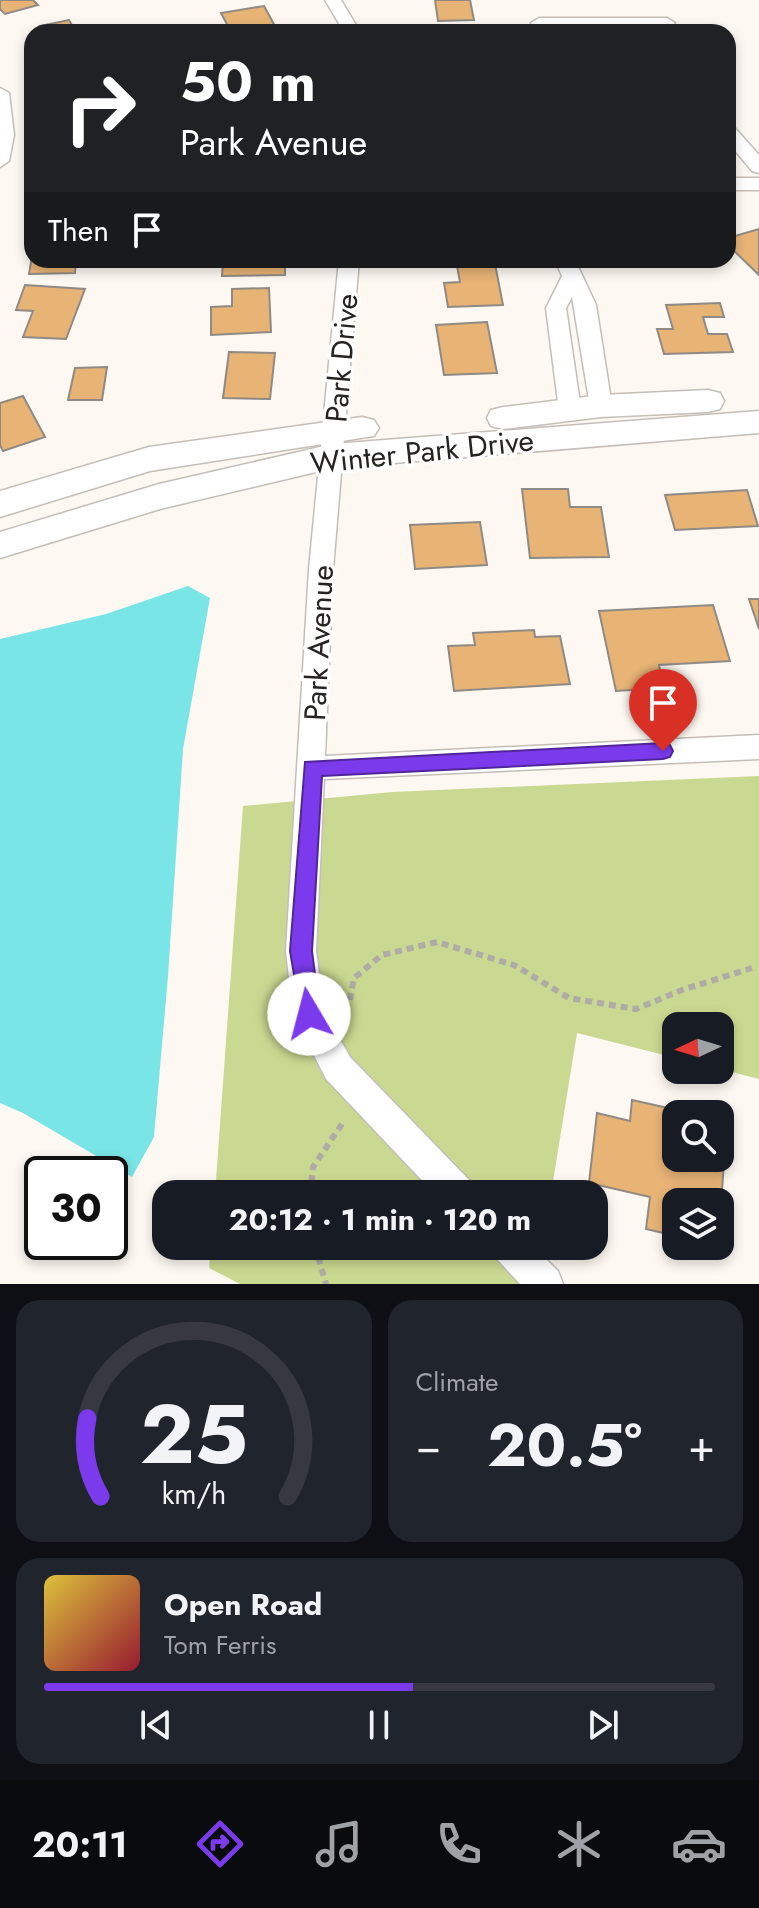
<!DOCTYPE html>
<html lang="en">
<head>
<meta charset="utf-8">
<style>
	:root { --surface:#171b24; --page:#20242c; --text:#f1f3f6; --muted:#9ea1a6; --line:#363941; --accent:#7c3aed }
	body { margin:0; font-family:Jost,sans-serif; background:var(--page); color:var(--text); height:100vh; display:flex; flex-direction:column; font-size:30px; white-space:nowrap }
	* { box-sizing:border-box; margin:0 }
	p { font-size:26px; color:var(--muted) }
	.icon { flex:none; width:44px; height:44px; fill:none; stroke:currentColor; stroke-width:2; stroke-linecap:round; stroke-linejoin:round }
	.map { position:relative; height:1284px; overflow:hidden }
	.panel { display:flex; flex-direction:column; gap:16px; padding:16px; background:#0d0f14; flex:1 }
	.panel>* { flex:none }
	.hud { position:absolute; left:24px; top:24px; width:712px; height:244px; border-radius:24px; box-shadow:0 4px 12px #0003; background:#202124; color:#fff; overflow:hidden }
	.needle { width:52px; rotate:266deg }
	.buttons { position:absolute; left:662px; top:1012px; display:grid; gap:16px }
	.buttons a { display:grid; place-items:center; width:72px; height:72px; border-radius:16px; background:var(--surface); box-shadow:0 4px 12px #0003; font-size:40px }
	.speed { position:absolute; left:24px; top:1156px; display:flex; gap:16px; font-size:40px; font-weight:700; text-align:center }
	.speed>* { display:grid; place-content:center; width:104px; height:104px; border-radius:50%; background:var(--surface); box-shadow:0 4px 12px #0003; line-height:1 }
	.speed .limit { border:4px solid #111; border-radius:12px; background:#fff; color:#111 }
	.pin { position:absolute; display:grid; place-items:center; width:68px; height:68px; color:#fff; margin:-82px -34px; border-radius:50% 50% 50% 0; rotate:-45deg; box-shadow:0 0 8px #0007 }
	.pin .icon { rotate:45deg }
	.me { position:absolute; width:88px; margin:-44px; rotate:352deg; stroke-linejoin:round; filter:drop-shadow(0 0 6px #0008) }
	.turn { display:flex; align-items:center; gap:28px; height:168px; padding:0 24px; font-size:36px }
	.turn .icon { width:104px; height:104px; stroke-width:2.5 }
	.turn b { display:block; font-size:56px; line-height:68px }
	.then { display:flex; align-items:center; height:76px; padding:0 24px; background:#0003; gap:16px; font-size:30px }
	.big { font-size:60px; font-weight:700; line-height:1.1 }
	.panel .widget { flex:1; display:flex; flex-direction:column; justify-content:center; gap:12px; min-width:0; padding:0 28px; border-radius:24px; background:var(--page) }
	.panel .dial { align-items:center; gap:0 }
	.dial svg { height:208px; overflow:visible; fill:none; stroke:var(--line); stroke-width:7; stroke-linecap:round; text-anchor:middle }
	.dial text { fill:var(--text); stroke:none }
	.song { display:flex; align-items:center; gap:24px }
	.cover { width:96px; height:96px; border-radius:12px; background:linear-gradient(135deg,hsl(50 70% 55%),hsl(350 70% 35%)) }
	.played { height:8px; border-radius:4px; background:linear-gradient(90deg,var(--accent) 55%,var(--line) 55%) }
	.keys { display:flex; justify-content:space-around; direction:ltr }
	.heat { display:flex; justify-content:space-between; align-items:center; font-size:44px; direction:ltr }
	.panel .tiles { flex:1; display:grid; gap:16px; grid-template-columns:1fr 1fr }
	.widget:last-child { grid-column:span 2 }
	.trip { position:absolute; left:152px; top:1180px; width:456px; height:80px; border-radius:24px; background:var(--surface); box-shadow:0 4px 12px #0003; font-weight:700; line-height:80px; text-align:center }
	.menu { display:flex; height:128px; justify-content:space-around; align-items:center; background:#090b0e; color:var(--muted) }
	.menu .icon { width:56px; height:56px }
	.menu .selected { color:var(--accent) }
	.menu b { font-size:36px; color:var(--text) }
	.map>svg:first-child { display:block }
	.green { fill:#cad991 }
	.water { fill:#7ae5e6 }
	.building { fill:#e8b476; stroke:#908a85; stroke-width:2 }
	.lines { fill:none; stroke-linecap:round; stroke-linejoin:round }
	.street-casing { stroke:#c4beb8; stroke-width:3 }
	.secondary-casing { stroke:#c4beb8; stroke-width:3 }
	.path { stroke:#afaba6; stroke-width:6; stroke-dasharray:7 5; stroke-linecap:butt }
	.street { fill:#fff; fill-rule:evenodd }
	.secondary { fill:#fff; fill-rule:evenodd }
	.route { fill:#7c3aed; stroke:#51269a; stroke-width:2 }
	.labels { text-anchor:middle; stroke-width:7; stroke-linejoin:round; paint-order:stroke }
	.street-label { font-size:30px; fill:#262422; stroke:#fff }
</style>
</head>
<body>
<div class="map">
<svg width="759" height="1284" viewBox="0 0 759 1284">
	<rect width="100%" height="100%" fill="#fef8f2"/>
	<g class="green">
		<path d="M759,776V1079L720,1069V1026H676V1058L577,1033L551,1194H215L243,806L392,792Z"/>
		<path d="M211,1246H543L537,1284H240L209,1268Z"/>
	</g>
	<path class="water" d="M188,586L210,598L183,749L168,976L154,1137L132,1177L23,1113L0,1103V639L106,614Z"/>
	<g class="building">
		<path d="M0,0H33L38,5L5,14L0,9Z"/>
		<path d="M435,0H470L474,20L438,21Z"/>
		<path d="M264,6L276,28L231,32L221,13Z"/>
		<path d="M69,20L76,32H44L40,26Z"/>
		<path d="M759,229V275L728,245V238Z"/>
		<path d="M32,256V260H76L75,273L29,274Z"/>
		<path d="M223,260H285V275L222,276Z"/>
		<path d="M629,260H701L702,263L632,267Z"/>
		<path d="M495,264L503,305L448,307L444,283L460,282L457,266Z"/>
		<path d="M25,285L85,289L66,339L23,337L33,311L16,310Z"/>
		<path d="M269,288L271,332L211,335V307L232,306V289Z"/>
		<path d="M720,303L724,317H703L708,334H727L733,352L664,354L657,329H673L666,305Z"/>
		<path d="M487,322L497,373L444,375L436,325Z"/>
		<path d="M229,352L275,353L270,399L223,398Z"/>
		<path d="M107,367L102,400H68L75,368Z"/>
		<path d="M23,396L45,437L3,451L0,445V403Z"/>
		<path d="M522,489H568L570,507H601L609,557L530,558Z"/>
		<path d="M747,490L758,526L675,530L665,495Z"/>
		<path d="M480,522L487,565L415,569L410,525Z"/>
		<path d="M749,599H759V629Z"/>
		<path d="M713,605L730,661L659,665L664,688L616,691L599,611Z"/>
		<path d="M534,630L535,637L560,636L570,684L454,691L448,646L475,645L473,633Z"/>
		<path d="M632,1100L695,1114H676V1158H720V1120L727,1121L720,1218V1202H676V1236L646,1229L650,1197L589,1183L597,1113L630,1121Z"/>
	</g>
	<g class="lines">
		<defs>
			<g id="street">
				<path d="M325,0H341L360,32H344Z"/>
				<path d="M539,18H667L675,23L667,28L533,27L531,23Z"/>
				<path d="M0,88L9,93L14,135L9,161L0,167Z"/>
				<path d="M728,126L734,127L759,155V173L752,171L728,142Z"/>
				<rect x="728" y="178" width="31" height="12"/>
				<path d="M339,260H359L333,569L325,756L759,735V759L324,779L316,951L324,1011L350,1057L471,1182L476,1194H435L326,1079L293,1014L286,951L309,569Z"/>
				<path d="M555,260H575L596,305L612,406L609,411H593L590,406L572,297L566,308L581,410L578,415H562L559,410L546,308L562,276Z"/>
				<path d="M490,1246H533L558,1271L563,1284H520L496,1258Z"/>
			</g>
			<g id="secondary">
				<path d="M708,390L720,393L724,401L720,409L708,412L601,417L503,429L491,426L487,418L491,410L503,407L601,395Z"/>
				<path d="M759,411V433L333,468L160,509L0,558V532L159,484L333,444Z"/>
				<path d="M362,417L374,420L379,428L374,436L150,471L0,517V491L149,447Z"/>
			</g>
		</defs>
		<use href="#street" class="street-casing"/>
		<use href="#secondary" class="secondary-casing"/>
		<g class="path">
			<path d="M350,1000L354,978L382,955L437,942L514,965L569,998L636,1009L682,990L752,968"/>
			<path d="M310,1194L313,1167L344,1121"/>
			<path d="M315,1246L326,1284"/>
		</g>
		<use href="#street" class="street"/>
		<use href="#secondary" class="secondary"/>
	</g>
	<path class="route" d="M663,743L670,745L673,751L670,757L663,759L322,776L312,951L320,1014L317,1022L309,1025L302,1022L290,951L305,762Z"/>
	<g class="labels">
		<g class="street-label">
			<text transform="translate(342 358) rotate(-85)" y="10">Park Drive</text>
			<text transform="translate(422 452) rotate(-6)" y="10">Winter Park Drive</text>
			<text transform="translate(319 643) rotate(-87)" y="10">Park Avenue</text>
		</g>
	</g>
</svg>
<div class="buttons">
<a><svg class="needle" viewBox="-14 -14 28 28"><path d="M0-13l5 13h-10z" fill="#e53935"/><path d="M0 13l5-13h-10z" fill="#9ea1a6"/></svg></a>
<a><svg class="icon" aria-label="search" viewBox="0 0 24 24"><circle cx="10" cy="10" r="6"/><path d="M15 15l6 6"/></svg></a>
<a><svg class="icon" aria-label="layers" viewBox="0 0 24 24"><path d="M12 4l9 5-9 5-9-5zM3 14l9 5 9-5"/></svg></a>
</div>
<div class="speed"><div class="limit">30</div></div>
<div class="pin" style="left:663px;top:751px;background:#d93025"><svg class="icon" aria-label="arrive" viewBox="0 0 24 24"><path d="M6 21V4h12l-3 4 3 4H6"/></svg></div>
<svg class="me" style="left:309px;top:1014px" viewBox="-20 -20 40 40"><circle r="19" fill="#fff"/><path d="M0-13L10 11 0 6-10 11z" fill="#7c3aed"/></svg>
<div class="trip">20:12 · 1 min · 120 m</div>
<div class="hud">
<div class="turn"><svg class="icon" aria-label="right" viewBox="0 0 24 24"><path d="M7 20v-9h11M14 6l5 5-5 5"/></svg><div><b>50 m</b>Park Avenue</div></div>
<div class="then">Then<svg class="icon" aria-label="arrive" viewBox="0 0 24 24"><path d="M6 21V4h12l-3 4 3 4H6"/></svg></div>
</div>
</div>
<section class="panel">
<div class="tiles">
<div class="widget dial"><svg viewBox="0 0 100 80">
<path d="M14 69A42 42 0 1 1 86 69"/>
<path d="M14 69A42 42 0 0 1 9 39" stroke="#7c3aed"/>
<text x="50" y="56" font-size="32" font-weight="700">25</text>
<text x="50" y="72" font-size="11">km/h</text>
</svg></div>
<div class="widget"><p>Climate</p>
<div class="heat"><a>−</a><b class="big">20.5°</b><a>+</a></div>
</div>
<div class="widget">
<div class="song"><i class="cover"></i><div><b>Open Road</b><p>Tom Ferris</p></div></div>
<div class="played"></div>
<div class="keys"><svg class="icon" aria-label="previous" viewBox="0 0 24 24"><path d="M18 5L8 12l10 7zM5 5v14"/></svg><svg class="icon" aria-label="pause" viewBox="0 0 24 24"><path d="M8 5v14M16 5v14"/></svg><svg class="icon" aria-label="next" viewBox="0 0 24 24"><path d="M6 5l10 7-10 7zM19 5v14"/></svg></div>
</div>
</div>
</section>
<nav class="menu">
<b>20:11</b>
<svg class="icon selected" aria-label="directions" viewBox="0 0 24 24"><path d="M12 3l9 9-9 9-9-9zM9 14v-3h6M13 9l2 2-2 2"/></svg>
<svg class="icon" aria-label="music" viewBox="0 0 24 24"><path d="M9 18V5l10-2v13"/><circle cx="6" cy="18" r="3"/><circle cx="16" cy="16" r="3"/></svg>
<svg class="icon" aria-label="phone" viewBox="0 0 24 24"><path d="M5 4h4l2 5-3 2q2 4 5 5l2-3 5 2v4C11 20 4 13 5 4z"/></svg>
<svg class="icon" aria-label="climate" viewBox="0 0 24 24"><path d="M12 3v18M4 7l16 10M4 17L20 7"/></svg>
<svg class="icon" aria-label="car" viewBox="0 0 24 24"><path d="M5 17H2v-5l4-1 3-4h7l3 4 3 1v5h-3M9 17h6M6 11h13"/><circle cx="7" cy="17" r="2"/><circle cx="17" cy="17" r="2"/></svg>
</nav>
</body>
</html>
